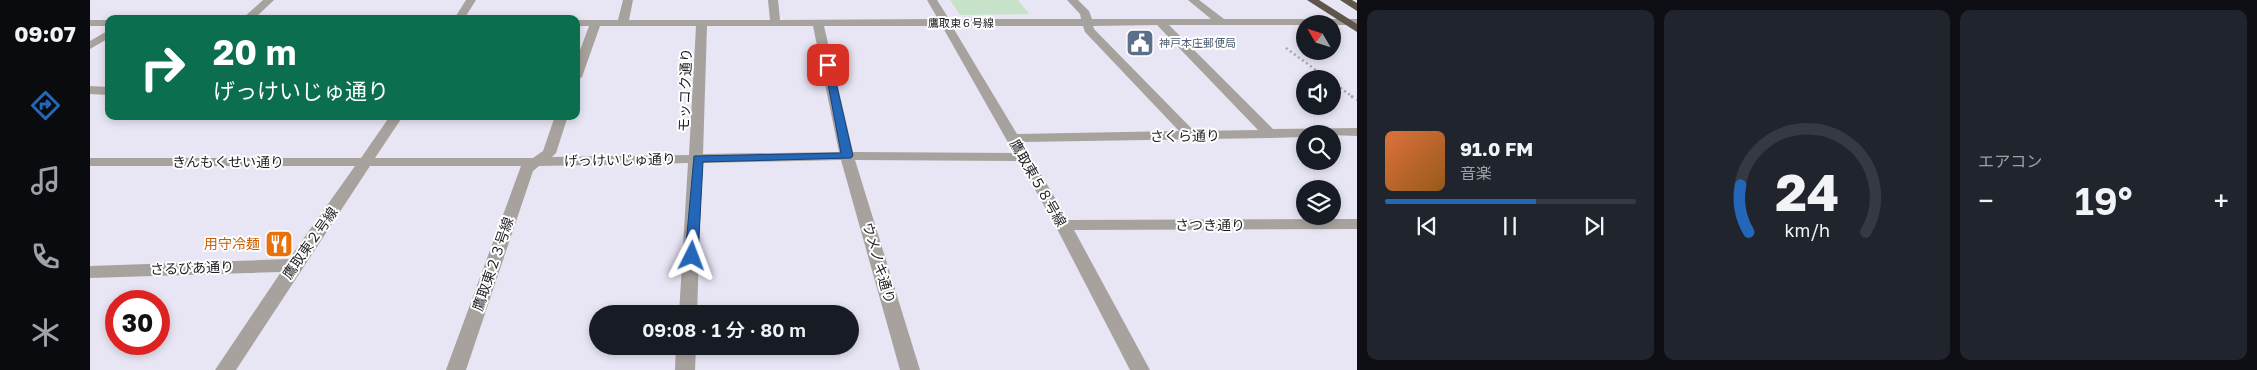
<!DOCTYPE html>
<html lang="ja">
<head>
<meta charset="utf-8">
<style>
	:root { --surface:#171b24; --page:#20242c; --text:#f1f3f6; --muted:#9ea1a6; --line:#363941; --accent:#2466b7 }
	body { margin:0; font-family:"Golos Text","Noto Sans JP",sans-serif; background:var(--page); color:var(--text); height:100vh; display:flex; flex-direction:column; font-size:19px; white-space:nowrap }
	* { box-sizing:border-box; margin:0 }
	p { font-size:16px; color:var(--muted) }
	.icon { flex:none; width:28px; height:28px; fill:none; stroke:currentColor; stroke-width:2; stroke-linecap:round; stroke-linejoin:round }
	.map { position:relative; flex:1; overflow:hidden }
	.sheet { display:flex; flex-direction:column; gap:10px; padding:10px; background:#0d0f14; width:900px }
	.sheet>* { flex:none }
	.hud { position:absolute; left:15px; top:15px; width:475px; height:105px; border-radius:10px; box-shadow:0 2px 8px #0003; background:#0b6e4f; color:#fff; overflow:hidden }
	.needle { width:32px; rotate:308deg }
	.controls { position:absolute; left:1206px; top:15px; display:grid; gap:10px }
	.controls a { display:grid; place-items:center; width:45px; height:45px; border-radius:50%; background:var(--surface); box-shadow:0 2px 8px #0003; font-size:25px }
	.speed { position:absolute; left:15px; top:290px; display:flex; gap:10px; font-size:25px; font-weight:700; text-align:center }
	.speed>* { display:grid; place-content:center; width:65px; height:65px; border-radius:50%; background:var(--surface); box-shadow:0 2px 8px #0003; line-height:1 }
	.speed .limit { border:8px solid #d22; background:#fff; color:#111 }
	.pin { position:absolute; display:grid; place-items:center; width:42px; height:42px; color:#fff; margin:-21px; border-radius:10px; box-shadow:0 2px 8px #0006 }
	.me { position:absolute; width:55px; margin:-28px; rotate:3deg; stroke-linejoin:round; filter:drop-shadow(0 0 4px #0008) }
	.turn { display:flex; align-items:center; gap:18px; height:105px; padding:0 25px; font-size:22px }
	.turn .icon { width:65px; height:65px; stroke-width:2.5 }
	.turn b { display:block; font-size:35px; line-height:42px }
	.big { font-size:38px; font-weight:600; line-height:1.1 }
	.sheet .widget { flex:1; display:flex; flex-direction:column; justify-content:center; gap:8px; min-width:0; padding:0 18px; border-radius:10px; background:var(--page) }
	.sheet .dial { align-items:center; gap:0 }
	.dial svg { height:130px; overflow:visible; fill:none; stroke:var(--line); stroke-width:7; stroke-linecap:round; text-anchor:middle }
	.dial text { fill:var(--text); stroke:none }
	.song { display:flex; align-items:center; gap:15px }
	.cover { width:60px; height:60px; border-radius:8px; background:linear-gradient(135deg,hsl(20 70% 55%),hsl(30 70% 35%)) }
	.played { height:5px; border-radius:2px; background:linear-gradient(90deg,var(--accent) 60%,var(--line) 60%) }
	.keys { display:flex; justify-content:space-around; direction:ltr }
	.heat { display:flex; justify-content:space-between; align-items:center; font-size:28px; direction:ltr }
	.sheet .tiles { flex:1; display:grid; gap:10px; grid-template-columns:repeat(3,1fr) }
	.trip { position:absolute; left:499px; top:305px; width:270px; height:50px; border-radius:25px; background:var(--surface); box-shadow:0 2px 8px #0003; font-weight:600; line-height:50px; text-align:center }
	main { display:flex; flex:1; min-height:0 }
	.tab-bar { display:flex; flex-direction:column; width:90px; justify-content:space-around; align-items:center; background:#090b0e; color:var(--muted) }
	.tab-bar .icon { width:35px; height:35px }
	.tab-bar .selected { color:var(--accent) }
	.tab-bar b { font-size:22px; color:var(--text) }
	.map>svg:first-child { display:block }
	.green { fill:#c6e2c9 }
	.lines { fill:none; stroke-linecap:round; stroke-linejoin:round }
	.path-far1 { stroke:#a8a6b2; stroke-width:2.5; stroke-dasharray:2 3; stroke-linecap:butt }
	.path { stroke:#a8a6b2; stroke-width:3; stroke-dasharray:2.5 4; stroke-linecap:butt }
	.street { fill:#a7a29e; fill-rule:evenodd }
	.highway { fill:#5f554b; fill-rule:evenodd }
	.route { fill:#2466b7; stroke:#174277 }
	.labels { text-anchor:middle; stroke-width:4; stroke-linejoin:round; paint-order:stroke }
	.far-street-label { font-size:11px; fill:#1e1d22; stroke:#fff }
	.far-service-label { font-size:11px; fill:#4e5e75; stroke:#fff; text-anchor:start }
	.street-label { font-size:14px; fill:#1e1d22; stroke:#fff }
	.food-label { font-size:14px; fill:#c56008; stroke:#fff; text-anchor:end }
</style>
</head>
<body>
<main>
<nav class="tab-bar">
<b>09:07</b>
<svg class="icon selected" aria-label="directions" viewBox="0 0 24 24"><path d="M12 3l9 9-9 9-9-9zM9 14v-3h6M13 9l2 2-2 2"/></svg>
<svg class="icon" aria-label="music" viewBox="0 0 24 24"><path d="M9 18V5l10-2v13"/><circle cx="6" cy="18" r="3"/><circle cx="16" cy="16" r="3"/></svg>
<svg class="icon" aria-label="phone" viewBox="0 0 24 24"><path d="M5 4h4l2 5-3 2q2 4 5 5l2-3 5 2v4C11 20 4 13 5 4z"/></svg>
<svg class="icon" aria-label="climate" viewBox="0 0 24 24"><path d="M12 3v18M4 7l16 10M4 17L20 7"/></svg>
</nav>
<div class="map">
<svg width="1267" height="370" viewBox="0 0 1267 370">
	<rect width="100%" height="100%" fill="#e8e5f4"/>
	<path class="green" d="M860,0H928L939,14L870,15Z"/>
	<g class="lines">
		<g class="path-far1">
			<path d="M1196,48L1238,79"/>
			<path d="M1242,82L1263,97"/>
		</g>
		<path class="path" d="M1261,96L1267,100"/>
		<g class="street">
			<path d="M173,0H184L164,19H152Z"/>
			<path d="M376,0H386L374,19H364Z"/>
			<path d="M533,0H543L539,20H680L678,0H688L690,20L848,19L837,0H847L859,19H991L990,14L977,0H988L999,11L1002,19H1121L1098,0H1109L1134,19H1267V25H1079L1183,129L1267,128V136L1215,134V137L1180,138L932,142L978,220L1267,219V229L984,230L1060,370H1040L965,225L929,161L765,160L830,370H810L751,160L612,163L607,314H589L598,163L449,166L443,171L376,370H356L431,166H280L146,370H125L191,272L0,278V266L199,259L265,166H0V158H271L300,116H313L285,158H443L453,151L465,116H478L466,153L462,157L599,155L606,26H510L492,77L486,81V61L499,26H486V20H528ZM1067,25L1168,130L1104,131L1004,29L1003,26ZM617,26H723L749,152L613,154ZM734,26H852L924,153L763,152ZM862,26H993L995,32L1089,131L927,134Z"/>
			<rect x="0" y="20" width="19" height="6"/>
			<path d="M19,30V38L0,49V41Z"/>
			<path d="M0,86L19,87V95L0,94Z"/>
			<path d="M586,346H606L605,370H585Z"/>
		</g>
		<g class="highway">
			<path d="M1217,0H1229L1267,24V32Z"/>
			<path d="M1250,0H1262L1267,3V11Z"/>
		</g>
	</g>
	<path class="route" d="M734,63L742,65L763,156L761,158L613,162L608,256L602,260L597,259L595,256L604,156L751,153Z"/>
	<defs>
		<symbol id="civic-square" viewBox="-11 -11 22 22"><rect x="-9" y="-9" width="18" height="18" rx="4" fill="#5c6f8a" stroke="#fff"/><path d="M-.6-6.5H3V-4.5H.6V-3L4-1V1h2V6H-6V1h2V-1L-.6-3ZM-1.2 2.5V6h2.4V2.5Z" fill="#fff"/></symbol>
		<symbol id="restaurant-square" viewBox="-11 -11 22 22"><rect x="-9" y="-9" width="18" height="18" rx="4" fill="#e8710a" stroke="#fff"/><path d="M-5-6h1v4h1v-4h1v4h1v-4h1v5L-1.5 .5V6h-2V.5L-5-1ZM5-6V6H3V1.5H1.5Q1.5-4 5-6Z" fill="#fff"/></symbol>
	</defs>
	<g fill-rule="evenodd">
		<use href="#civic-square" x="1034" y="27" width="32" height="32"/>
		<use href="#restaurant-square" x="173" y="228" width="32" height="32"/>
	</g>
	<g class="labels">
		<g class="far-street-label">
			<text x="871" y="27">鷹取東６号線</text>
		</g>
		<g class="far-service-label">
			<text x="1069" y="47">神戸本庄郵便局</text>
		</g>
		<g class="street-label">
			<text transform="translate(595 90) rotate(-88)" y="5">モッコク通り</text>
			<text transform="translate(1095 136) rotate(-1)" y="5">さくら通り</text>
			<text transform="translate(530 160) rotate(-1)" y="5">げっけいじゅ通り</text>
			<text x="138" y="167">きんもくせい通り</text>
			<text transform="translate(948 183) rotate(60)" y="5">鷹取東５８号線</text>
			<text x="1120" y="230">さつき通り</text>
			<text transform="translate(220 243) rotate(-55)" y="5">鷹取東２号線</text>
			<text transform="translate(789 263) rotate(74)" y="5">ウメノキ通り</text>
			<text transform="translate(403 264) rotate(-71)" y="5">鷹取東２３号線</text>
			<text transform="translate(102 268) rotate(-2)" y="5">さるびあ通り</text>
		</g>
		<g class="food-label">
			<text x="170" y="249">用守冷麺</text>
		</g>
	</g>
</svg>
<div class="controls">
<a><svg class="needle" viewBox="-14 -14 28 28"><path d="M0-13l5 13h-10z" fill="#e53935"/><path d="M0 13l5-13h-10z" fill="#9ea1a6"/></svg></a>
<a><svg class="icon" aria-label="sound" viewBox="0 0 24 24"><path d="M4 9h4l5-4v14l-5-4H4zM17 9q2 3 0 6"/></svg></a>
<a><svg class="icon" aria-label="search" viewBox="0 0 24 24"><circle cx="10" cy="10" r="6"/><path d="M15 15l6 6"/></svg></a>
<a><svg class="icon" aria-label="layers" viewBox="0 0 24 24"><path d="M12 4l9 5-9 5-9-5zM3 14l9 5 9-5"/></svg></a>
</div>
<div class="speed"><div class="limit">30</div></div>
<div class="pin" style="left:738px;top:65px;background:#d93025"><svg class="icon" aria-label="arrive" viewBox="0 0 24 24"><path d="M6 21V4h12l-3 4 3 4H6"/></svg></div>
<svg class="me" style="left:602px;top:256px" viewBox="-20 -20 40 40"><path d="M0-17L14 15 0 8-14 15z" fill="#2466b7" stroke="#fff" stroke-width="4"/></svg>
<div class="trip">09:08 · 1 分 · 80 m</div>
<div class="hud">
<div class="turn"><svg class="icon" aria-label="right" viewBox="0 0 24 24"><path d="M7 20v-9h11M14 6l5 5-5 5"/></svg><div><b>20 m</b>げっけいじゅ通り</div></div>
</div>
</div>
<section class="sheet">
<div class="tiles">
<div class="widget">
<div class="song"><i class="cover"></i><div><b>91.0 FM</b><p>音楽</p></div></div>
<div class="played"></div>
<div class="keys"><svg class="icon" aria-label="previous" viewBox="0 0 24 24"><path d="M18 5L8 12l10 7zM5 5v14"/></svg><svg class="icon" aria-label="pause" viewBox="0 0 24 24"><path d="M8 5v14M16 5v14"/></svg><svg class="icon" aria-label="next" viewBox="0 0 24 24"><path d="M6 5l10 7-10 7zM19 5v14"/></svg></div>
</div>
<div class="widget dial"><svg viewBox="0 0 100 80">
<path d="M14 69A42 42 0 1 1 86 69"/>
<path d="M14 69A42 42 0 0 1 9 40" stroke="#2466b7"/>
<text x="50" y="56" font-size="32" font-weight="700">24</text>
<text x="50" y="72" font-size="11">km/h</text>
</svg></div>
<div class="widget"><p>エアコン</p>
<div class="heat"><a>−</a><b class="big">19°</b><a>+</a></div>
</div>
</div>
</section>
</main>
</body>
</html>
